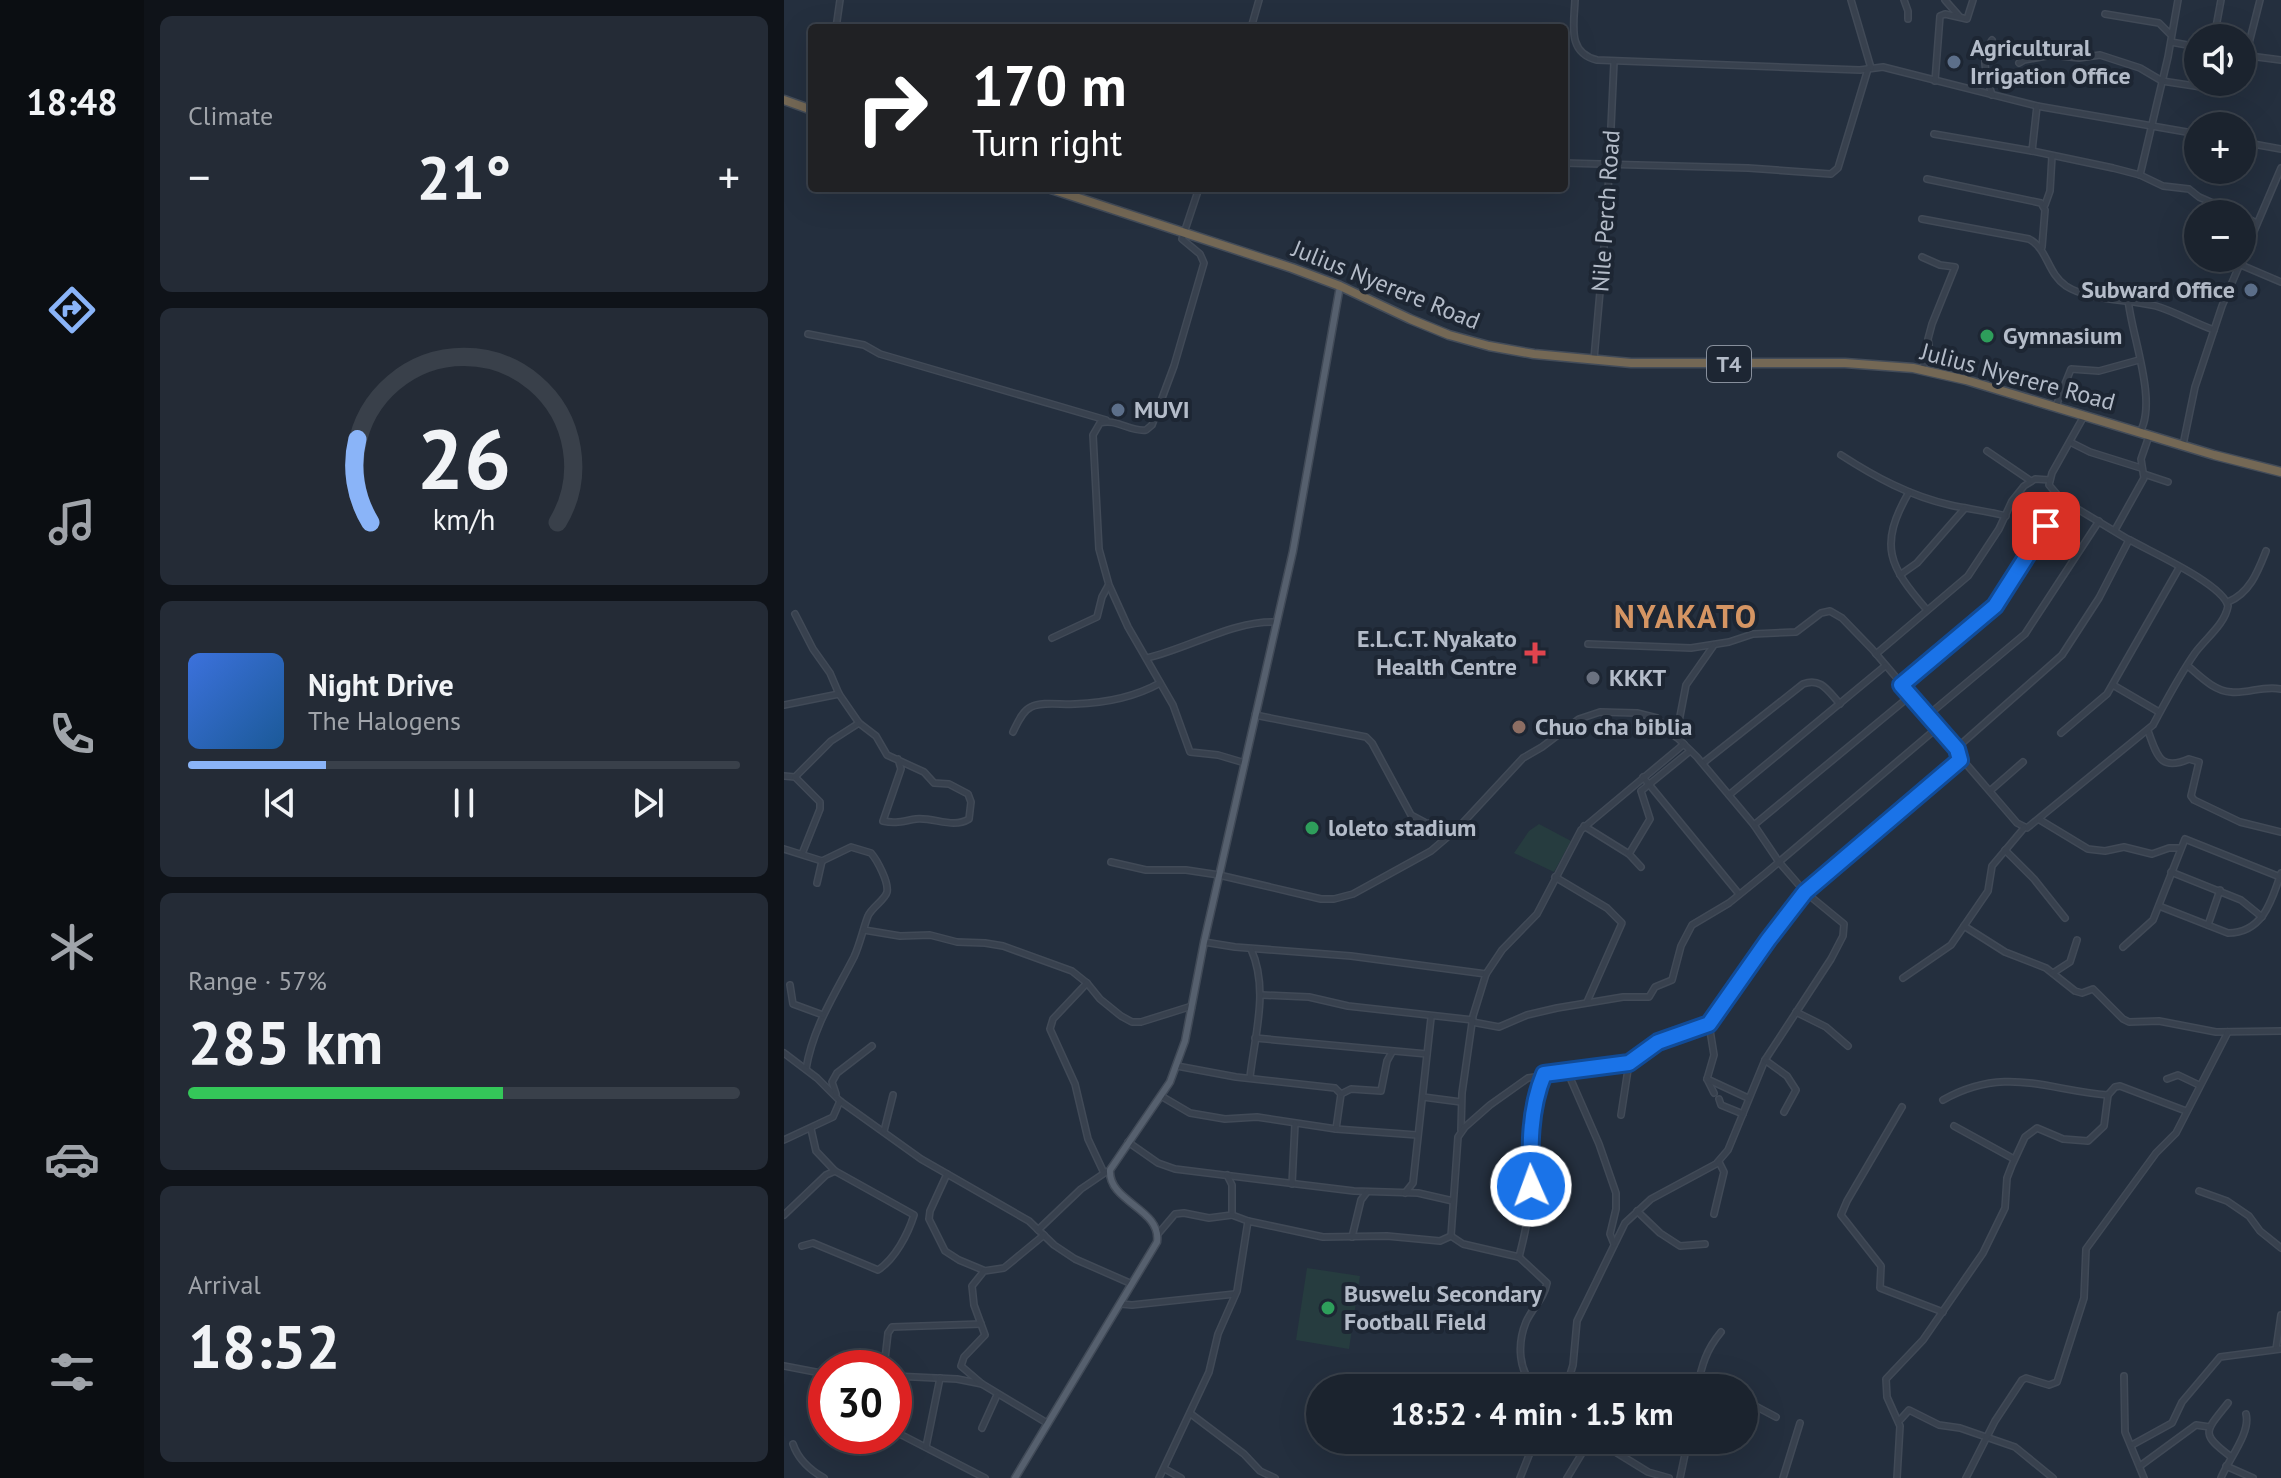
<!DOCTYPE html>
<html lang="en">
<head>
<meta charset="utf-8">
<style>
	:root { --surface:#1b232e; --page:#242b36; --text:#f1f3f6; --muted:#a0a4aa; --line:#39404a; --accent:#8ab4f8 }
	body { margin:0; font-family:"PT Sans",sans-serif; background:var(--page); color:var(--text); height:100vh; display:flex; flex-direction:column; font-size:30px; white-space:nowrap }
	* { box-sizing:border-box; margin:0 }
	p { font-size:26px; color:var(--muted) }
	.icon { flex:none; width:44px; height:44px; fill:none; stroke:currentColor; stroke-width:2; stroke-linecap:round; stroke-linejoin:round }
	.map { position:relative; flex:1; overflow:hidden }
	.side { display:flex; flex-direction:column; gap:16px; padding:16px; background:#0f1319; width:640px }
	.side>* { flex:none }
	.banner { position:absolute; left:24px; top:24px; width:760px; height:168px; border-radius:8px; box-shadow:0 8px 32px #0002,0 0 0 2px var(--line); background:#202124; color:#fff; overflow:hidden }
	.fabs { position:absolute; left:1400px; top:24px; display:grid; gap:16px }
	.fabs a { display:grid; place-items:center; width:72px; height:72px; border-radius:50%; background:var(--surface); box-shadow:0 8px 32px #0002,0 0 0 2px var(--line); font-size:40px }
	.speed { position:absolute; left:24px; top:1350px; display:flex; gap:16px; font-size:40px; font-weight:700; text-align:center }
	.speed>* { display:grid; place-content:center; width:104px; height:104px; border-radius:50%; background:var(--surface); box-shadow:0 8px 32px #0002,0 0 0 2px var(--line); line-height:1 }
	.speed .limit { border:12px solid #d22; background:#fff; color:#111 }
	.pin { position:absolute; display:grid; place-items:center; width:68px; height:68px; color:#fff; margin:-34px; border-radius:16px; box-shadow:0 4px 12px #0006 }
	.me { position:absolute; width:88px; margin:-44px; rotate:358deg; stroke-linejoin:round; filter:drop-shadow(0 0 6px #0008) }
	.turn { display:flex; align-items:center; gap:28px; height:168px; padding:0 32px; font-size:36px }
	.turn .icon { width:104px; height:104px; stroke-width:2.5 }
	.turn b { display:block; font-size:56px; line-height:68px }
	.big { font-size:60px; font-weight:800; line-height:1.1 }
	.side .widget { flex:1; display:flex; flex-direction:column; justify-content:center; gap:12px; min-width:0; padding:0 28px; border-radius:12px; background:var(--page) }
	.side .dial { align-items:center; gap:0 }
	.dial svg { height:208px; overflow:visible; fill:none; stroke:var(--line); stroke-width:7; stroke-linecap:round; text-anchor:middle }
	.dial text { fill:var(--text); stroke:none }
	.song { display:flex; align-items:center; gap:24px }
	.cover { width:96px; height:96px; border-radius:12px; background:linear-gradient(135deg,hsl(220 70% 55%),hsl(210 70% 35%)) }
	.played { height:8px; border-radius:4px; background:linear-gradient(90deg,var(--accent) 25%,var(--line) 25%) }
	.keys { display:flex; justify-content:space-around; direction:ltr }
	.heat { display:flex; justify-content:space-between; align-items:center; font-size:44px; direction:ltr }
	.charge { height:12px; border-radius:6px; background:linear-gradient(90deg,#34c759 57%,var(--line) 0) }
	.trip { position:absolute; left:522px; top:1374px; width:452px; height:80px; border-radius:40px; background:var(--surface); box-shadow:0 8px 32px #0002,0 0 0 2px var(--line); font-weight:800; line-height:80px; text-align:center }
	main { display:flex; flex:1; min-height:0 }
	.tab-bar { display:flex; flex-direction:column; width:144px; justify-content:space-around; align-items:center; background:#0b0e12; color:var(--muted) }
	.tab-bar .icon { width:56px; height:56px }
	.tab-bar .current { color:var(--accent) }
	.tab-bar b { font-size:36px; color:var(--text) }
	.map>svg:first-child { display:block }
	.green { fill:#263c3f }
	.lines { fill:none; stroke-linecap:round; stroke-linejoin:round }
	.minor-casing { stroke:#414a57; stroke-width:8 }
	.major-casing { stroke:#414a57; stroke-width:9 }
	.highway-casing { stroke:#434c59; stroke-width:11 }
	.minor { stroke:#38414e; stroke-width:5 }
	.major { stroke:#56606e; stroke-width:6 }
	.highway { stroke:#746855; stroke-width:8 }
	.route-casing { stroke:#114b97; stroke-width:20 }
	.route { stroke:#1a73e8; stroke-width:14 }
	.service-dot { fill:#5c6f8a; stroke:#1d2633; stroke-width:3 }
	.leisure-dot { fill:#2e9e5b; stroke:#1d2633; stroke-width:3 }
	.health-dot { fill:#e0444e; stroke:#1d2633; stroke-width:3 }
	.worship-dot { fill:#6b7280; stroke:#1d2633; stroke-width:3 }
	.education-dot { fill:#8d6e63; stroke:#1d2633; stroke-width:3 }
	.labels { text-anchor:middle; stroke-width:8; stroke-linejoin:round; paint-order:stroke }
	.shield { fill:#1d2633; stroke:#878f9c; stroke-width:2 }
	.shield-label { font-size:22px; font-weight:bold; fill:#b4bcc9 }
	.poi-label { font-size:24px; font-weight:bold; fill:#b4bcc9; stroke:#1d2633; text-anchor:start }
	.street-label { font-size:24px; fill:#b4bcc9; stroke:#1d2633 }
	.district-label { font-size:32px; font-weight:bold; letter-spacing:2px; fill:#d59563; stroke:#1d2633 }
</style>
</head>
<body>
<main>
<nav class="tab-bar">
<b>18:48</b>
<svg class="icon current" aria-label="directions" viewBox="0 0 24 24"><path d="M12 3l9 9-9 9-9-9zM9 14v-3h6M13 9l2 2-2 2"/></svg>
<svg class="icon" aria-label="music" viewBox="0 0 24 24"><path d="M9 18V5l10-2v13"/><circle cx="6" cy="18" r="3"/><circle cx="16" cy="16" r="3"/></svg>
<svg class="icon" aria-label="phone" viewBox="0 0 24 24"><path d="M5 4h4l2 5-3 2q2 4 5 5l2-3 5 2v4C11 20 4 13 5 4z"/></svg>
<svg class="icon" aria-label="climate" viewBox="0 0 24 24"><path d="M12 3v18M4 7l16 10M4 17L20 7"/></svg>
<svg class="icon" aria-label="car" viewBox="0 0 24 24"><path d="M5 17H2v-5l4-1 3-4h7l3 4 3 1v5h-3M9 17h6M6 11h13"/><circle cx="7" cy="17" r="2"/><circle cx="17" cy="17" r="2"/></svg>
<svg class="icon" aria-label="filters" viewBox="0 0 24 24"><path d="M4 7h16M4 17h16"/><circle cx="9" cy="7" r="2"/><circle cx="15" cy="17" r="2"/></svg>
</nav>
<section class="side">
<div class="widget"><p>Climate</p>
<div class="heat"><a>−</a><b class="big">21°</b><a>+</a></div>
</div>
<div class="widget dial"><svg viewBox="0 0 100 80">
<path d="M14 69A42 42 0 1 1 86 69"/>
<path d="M14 69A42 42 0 0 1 9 37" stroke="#8ab4f8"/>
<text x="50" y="56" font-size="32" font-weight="700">26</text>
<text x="50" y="72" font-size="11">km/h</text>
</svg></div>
<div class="widget">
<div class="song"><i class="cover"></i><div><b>Night Drive</b><p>The Halogens</p></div></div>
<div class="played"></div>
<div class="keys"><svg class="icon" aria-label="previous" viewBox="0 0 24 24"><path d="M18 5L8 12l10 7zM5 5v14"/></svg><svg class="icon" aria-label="pause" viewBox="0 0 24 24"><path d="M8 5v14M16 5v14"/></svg><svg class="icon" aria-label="next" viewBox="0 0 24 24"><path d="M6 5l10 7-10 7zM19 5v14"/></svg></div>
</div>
<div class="widget"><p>Range · 57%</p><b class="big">285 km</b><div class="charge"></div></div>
<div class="widget"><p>Arrival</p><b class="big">18:52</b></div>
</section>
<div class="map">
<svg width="1497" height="1478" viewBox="0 0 1497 1478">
	<rect width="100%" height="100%" fill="#242f3e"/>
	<g class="green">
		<path d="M755,824L787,841L770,872L730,853L745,831Z"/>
		<path d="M523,1268L576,1276L565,1349L512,1340Z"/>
	</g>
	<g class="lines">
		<defs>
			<g id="minor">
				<path d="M791,0C790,25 783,53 813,60L1076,70L1099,67L1253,106L1414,134"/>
				<path d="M1067,0L1087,68"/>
				<path d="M1120,0L1124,11V19"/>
				<path d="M1161,0L1175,16"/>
				<path d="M1321,14L1375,23L1387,35"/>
				<path d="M52,28L56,0"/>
				<path d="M467,28L475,0"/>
				<path d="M1430,38L1437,0"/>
				<path d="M1387,42L1414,47"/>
				<path d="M1458,55L1497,60"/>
				<path d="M1462,55L1476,0"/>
				<path d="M1235,63L1240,60L1268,55L1295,58L1316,55L1356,68L1378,81L1437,90"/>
				<path d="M1151,81L1156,16L1161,14L1183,19L1189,0"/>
				<path d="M1208,95C1203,77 1195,56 1208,40"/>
				<path d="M1150,134L1248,151L1253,106"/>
				<path d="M1458,142L1497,149"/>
				<path d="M1248,151L1329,168L1356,175L1379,186L1405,189L1415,197L1454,214"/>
				<path d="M780,163L964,168L1047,174L1054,168L1084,69"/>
				<path d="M1356,175L1384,57L1394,0"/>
				<path d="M1143,179L1257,203L1261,210L1258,247"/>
				<path d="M415,188L398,239L416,254L420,263L390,366L368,425L362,430C346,432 332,418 316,423L309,435L315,549L325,585L344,627L389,705L406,752L434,755L461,763"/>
				<path d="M1261,205L1266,191L1268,156"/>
				<path d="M1458,216L1473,223"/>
				<path d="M1138,219L1245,239C1264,249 1263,273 1282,286C1305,301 1345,299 1372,306C1392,312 1410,323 1430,330"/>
				<path d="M1138,257L1156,265L1171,267L1148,324L1144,339L1146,352L1138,369"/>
				<path d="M1457,265L1497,282"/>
				<path d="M1344,299C1347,334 1374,401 1356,432"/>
				<path d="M24,334L80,345L96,354L322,420"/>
				<path d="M810,359L823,213L830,62"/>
				<path d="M1272,406L1287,369L1315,371L1355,360"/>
				<path d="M1286,442L1306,452L1357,468"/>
				<path d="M1399,445L1411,387L1438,306L1497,168"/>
				<path d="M1203,451L1247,481"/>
				<path d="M1057,455C1091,477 1126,496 1166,505C1184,509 1203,511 1222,516"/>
				<path d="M1360,474L1384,482"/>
				<path d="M1125,492C1094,546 1105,566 1143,610"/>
				<path d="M1331,530L1360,478L1357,459L1365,436"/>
				<path d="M1116,575L1133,563L1181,508"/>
				<path d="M1444,602C1466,593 1474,571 1482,551"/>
				<path d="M11,614L29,649L46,673L55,694L75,723L92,736L103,755L140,772L150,783L165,784L184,794L187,802L185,819C169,829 150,817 132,819C119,821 112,824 99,821L117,769L114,759"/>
				<path d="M268,638L313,617L318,597L324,586"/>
				<path d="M804,644L907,648L945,642L969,634L1012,632L1037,613L1046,611L1058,618L1088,649L1173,749"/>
				<path d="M1092,654L1184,576L1215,529L1228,501L1240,486L1251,479L1266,480"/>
				<path d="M363,658C405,648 451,620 492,622"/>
				<path d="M1404,666C1416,676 1430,691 1447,692C1464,694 1479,685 1497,689"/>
				<path d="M1117,685L1211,606L1231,579L1277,499"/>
				<path d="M1329,685L1375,712"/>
				<path d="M0,705L55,694"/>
				<path d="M471,715L582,737L588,743L627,815L642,823L673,828"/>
				<path d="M1143,716L1241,634L1315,521"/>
				<path d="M1364,731C1373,754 1375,772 1405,759L1415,762L1407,796L1410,800L1456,822L1497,832"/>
				<path d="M229,732C233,724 238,711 247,707C258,701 278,705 291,704C320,703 351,697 376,683"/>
				<path d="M1277,733L1323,694L1395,568"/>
				<path d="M892,737L902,685L930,645"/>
				<path d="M1177,758L1233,823L1243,828L1369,725C1382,701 1395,676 1411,653C1422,638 1441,624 1444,606C1439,584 1367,552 1346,540"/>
				<path d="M919,763L1019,684C1037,677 1044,691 1056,704"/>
				<path d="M0,776L11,777L36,802V809L18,854"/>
				<path d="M11,777L47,741L75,723"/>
				<path d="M859,777L955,894"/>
				<path d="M1207,790L1239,762"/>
				<path d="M945,795L1101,666"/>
				<path d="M1256,820L1304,849L1321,851L1340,847L1368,854L1385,848H1396"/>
				<path d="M970,825L1126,696"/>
				<path d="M800,826L845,854L857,867"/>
				<path d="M0,849L38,861L67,847L87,853C93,860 105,882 103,892C101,900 88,907 84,916C79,929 76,944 70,957C51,994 29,1027 22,1069"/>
				<path d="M1221,850L1250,879L1281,918"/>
				<path d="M845,854L866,819L857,791L906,751"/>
				<path d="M327,862L362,870H402L435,875L537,899H550L569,894L647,851L674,828L739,758L758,747L795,719L816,712L853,713L873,718L913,757L970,825L995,862L1021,892L1060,924L1059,936L1047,959L981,1060L944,1150L932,1164L867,1199L841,1223L793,1321L789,1365L782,1388"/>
				<path d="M1387,872L1457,900L1478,917"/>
				<path d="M771,877L823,908L838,923L803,1002"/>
				<path d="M33,883L38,861"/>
				<path d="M1375,906L1444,933C1479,933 1488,900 1497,873"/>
				<path d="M1424,925L1436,890"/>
				<path d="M1180,926L1221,952L1262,968L1291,991L1298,993L1309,989L1339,1019L1345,1022L1375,1021L1432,1032L1497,1031"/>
				<path d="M80,930L116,936L146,935L173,942L201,943L219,946L288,971L303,983L316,999L337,1016L348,1022H357L408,1006"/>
				<path d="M420,942L451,947L567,956L702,974"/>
				<path d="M1339,947L1369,920L1401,839L1496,877"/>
				<path d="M1269,973L1286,962L1293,940"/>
				<path d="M1119,978L1167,945L1204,891L1208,866L1240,828"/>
				<path d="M303,983L269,1019L266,1029L291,1084L304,1139L320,1173"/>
				<path d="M6,985L9,1004L39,1015"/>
				<path d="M478,995L525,997L564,1006L689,1020"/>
				<path d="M1012,1012L1042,1027L1064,1046"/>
				<path d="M688,1022L715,1027L743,1015L773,1008L839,997H865L871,987L888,980L897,946L908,925L945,903L982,873L1153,728"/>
				<path d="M925,1024L930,1055L923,1079L930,1093"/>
				<path d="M471,1038L643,1054"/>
				<path d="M0,1053L33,1078L56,1101L137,1159L245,1221L270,1245L291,1259L348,1284"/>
				<path d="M981,1060L1003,1076L1012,1090L1000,1112"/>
				<path d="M393,1066L452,1077L551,1088L557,1094L552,1129"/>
				<path d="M784,1073L815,1144L832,1193V1209L826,1234L830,1244"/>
				<path d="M466,1077C471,1034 485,989 467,949"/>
				<path d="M923,1079L964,1098"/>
				<path d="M1383,1079L1394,1075L1415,1085"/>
				<path d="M52,1094L48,1082L53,1073L88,1046"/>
				<path d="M557,1094L567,1089L597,1091L603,1061L608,1052"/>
				<path d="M377,1096L406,1113L441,1119L473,1117L552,1129L633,1135"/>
				<path d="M639,1097L677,1102"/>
				<path d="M935,1099L937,1105L959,1114"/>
				<path d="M1159,1100C1221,1065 1262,1090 1324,1095L1331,1087L1336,1086L1402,1111"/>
				<path d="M1118,1107L1063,1201L1057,1215L1097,1266L1096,1288L1159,1312"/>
				<path d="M837,1115L845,1063"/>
				<path d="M1170,1126L1230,1159"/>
				<path d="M677,1130L678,1093L689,1016L702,974L718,950L753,914L797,830L900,744"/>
				<path d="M100,1131L109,1095"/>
				<path d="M0,1140L49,1117L56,1101"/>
				<path d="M344,1142L374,1163L391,1169L570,1191L634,1193L669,1201"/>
				<path d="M163,1174L146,1211L145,1219L161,1251L175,1260L199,1270"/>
				<path d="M443,1175L448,1185V1215L464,1221"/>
				<path d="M508,1184L511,1124"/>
				<path d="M1415,1191L1443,1201L1465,1216L1476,1231L1497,1248"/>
				<path d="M621,1193L629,1183L647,1018"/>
				<path d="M853,1211L876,1233L896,1246L921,1244"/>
				<path d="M930,1214L940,1172L935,1162"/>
				<path d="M0,1215L42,1175L51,1171"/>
				<path d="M254,1230L297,1189L322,1172"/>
				<path d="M374,1234L391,1214L400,1213L425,1218L448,1215"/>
				<path d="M667,1236L679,1244L735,1257C741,1234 747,1208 747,1184C747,1146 745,1110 759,1074"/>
				<path d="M568,1237L577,1200L583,1192"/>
				<path d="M18,1246L29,1243L94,1270C111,1259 124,1234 130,1215L51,1171L32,1151L27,1129"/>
				<path d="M735,1257L763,1283C760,1299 748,1308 742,1322C733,1344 734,1372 752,1388"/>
				<path d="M337,1304L348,1305L451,1294"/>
				<path d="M1492,1349L1497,1315"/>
				<path d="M0,1366L42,1374"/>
				<path d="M100,1368L104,1333L108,1327L197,1324"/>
				<path d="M110,1376L173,1379L198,1384L263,1423"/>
				<path d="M1340,1376L1341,1432L1360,1478"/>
				<path d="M198,1384L177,1366L180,1357L201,1335L190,1305L188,1286L200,1271L220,1268L260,1235"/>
				<path d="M914,1384L927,1388"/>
				<path d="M913,1388C918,1365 922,1350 937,1332"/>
				<path d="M960,1400L992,1417"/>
				<path d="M36,1402L37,1374"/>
				<path d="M1444,1403C1422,1431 1415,1433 1446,1456"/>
				<path d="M407,1414L460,1454L476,1471L491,1478"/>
				<path d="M1116,1420L1125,1410L1155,1425L1176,1428L1231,1447L1269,1478"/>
				<path d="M198,1428L213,1395"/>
				<path d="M110,1431L201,1478"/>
				<path d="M812,1440L864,1472L885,1478"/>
				<path d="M9,1444C14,1459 26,1470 40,1478"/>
				<path d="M1348,1445L1388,1423L1398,1402L1436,1357L1497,1349"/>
				<path d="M142,1447L156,1378"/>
				<path d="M1356,1466L1412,1425L1426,1427"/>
				<path d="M1442,1466L1469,1478"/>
				<path d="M381,1469L397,1478"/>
				<path d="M375,1478L425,1372L434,1334L453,1291L464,1221L539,1237L603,1236L656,1241L667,1236L674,1137L681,1127L706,1105L744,1078L845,1063L874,1042L925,1024L984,940L1021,892L1174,761L1177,758L1173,749L1176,745L1278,655L1315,598L1345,540L1277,499L1265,485L1268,473L1300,416"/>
				<path d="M736,1478L751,1440"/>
				<path d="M783,1478L806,1440"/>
				<path d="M896,1478L904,1440"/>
				<path d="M999,1478L1016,1423"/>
				<path d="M1113,1478L1116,1426L1103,1397L1102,1379L1139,1340L1199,1253L1221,1208L1223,1178L1228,1165L1241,1137L1253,1128L1279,1139L1304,1141L1320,1126L1324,1095"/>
				<path d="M1182,1478L1211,1421L1238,1380L1242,1378L1265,1385L1273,1382L1300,1298L1302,1249L1372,1153L1392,1133L1444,1032"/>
				<path d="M1437,1478C1444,1460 1467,1433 1462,1414"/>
			</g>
			<path id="major" d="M231,1478L373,1242C378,1209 324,1202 326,1170L386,1082L401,1041L420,942L509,551L556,286"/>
			<g id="highway">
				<path d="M0,100L28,110"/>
				<path d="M264,188L508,268L556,286L626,319L665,335L705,346L750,354L847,363H1061L1129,368L1182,380L1430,455L1497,472"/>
			</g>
		</defs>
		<use href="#minor" class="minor-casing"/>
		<use href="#major" class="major-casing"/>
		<use href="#highway" class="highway-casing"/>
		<use href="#minor" class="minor"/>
		<use href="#major" class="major"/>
		<use href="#highway" class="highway"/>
	</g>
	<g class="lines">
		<defs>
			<path id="route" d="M747,1186C746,1148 745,1110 760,1074L845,1063L874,1042L925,1024L984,940L1021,892L1176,760L1173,749L1117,685L1211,606L1262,526"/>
		</defs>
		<use href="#route" class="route-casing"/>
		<use href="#route" class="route"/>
	</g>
	<g class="service-dot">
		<circle cx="1170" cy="62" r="8"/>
		<circle cx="1467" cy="290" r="8"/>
		<circle cx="334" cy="410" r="8"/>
	</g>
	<g class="leisure-dot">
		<circle cx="1203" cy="336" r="8"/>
		<circle cx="528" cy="828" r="8"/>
		<circle cx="544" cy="1308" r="8"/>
	</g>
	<path class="health-dot" d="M747 641h8v8h8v8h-8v8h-8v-8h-8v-8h8z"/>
	<circle class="worship-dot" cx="809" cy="678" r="8"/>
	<circle class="education-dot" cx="735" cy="727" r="8"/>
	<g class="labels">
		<rect class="shield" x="923" y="346" width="44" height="36" rx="6"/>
		<g class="shield-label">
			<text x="945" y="372">T4</text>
		</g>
		<g class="poi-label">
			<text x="1186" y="56">Agricultural<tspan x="1186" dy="28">Irrigation Office</tspan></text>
			<text x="1451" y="298" text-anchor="end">Subward Office</text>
			<text x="1219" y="344">Gymnasium</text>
			<text x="350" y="418">MUVI</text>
			<text x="733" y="647" text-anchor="end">E.L.C.T. Nyakato<tspan x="733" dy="28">Health Centre</tspan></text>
			<text x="825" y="686">KKKT</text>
			<text x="751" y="735">Chuo cha biblia</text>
			<text x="544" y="836">loleto stadium</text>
			<text x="560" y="1302">Buswelu Secondary<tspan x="560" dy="28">Football Field</tspan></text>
		</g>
		<g class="street-label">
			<text transform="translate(822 211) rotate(-86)" y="8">Nile Perch Road</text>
			<text transform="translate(602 285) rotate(22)" y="8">Julius Nyerere Road</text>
			<text transform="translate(1234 377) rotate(15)" y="8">Julius Nyerere Road</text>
		</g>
		<g class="district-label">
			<text x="902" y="628">NYAKATO</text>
		</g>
	</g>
</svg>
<div class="fabs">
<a><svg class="icon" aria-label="sound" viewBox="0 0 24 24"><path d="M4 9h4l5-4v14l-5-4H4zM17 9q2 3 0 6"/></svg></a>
<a>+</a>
<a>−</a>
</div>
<div class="speed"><div class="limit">30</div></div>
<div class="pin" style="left:1262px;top:526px;background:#d93025"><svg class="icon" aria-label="arrive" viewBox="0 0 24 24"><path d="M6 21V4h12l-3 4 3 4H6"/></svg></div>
<svg class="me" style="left:747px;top:1186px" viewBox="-20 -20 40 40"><circle r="17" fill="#1a73e8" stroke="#fff" stroke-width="3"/><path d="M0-11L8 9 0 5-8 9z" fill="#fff"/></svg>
<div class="trip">18:52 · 4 min · 1.5 km</div>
<div class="banner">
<div class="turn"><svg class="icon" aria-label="right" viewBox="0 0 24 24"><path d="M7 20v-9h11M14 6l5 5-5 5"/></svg><div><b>170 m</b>Turn right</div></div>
</div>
</div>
</main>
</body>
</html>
